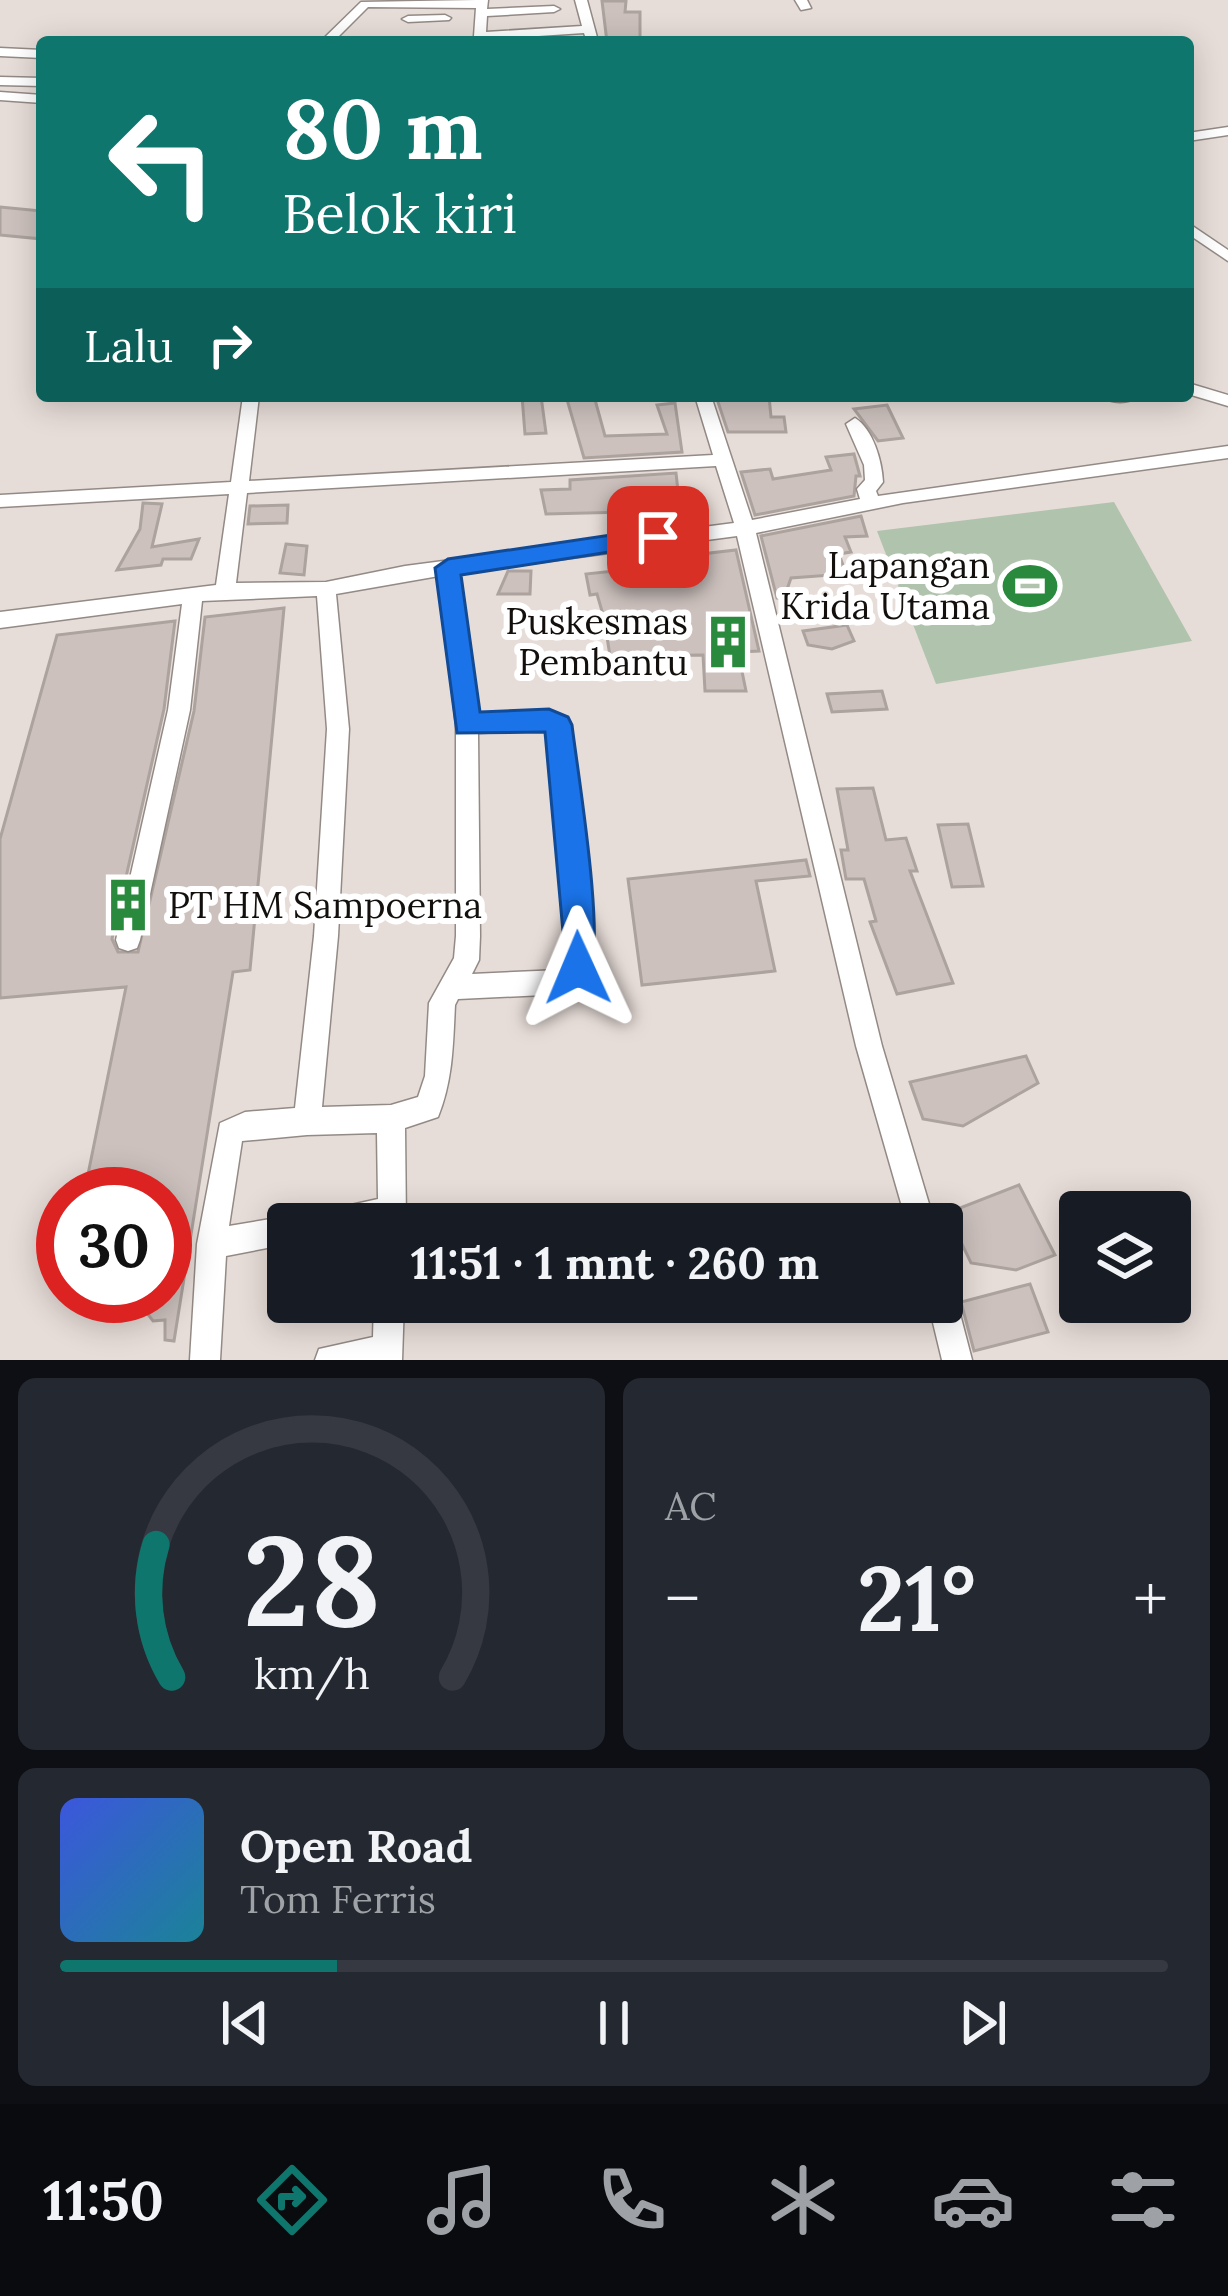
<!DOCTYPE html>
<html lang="id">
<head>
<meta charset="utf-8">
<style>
	:root { --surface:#171b24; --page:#242831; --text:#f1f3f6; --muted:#9ea1a6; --line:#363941; --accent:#0f766e }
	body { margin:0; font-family:Lora,serif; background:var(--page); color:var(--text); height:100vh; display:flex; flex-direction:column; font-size:45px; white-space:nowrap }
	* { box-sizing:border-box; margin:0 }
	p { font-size:39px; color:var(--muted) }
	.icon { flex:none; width:66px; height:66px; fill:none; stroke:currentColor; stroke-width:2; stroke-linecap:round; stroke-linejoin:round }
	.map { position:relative; height:1360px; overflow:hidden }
	.panel { display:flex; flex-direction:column; gap:18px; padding:18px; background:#0d0f14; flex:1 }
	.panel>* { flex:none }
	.banner { position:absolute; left:36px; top:36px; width:1158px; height:366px; border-radius:12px; box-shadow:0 6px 30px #0003; background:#0f766e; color:#fff; overflow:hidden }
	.controls { position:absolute; left:1059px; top:1191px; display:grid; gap:24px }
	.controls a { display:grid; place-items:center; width:132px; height:132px; border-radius:12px; background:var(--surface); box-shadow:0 6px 30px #0003; font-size:60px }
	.speed { position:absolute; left:36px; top:1167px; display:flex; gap:24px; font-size:60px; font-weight:700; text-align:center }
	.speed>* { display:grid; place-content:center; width:156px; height:156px; border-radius:50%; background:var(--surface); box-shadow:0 6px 30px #0003; line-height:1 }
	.speed .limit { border:18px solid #d22; background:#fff; color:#111 }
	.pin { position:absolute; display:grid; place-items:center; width:102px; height:102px; color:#fff; margin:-51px; border-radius:24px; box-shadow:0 6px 18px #0006 }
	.me { position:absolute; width:132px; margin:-66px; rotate:359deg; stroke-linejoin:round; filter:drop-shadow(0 0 9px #0008) }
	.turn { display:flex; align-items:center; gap:42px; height:252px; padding:0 48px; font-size:54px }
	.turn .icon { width:156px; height:156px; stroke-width:2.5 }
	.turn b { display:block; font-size:84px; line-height:102px }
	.then { display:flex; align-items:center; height:114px; padding:0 48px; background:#0003; gap:24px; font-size:45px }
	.big { font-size:90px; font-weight:700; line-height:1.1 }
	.panel .tile { flex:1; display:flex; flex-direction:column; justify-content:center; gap:18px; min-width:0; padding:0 42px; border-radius:18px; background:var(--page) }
	.panel .dial { align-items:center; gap:0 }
	.dial svg { height:312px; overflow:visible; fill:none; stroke:var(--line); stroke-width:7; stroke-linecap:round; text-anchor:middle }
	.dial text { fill:var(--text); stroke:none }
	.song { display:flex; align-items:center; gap:36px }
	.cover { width:144px; height:144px; border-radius:18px; background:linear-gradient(135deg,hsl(230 70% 55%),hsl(190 70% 35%)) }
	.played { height:12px; border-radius:6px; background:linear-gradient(90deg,var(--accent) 25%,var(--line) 25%) }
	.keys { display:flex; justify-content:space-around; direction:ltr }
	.heat { display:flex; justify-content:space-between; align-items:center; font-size:66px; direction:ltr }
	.panel .tiles { flex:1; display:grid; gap:18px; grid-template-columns:1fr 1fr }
	.tile:last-child { grid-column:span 2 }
	.trip { position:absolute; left:267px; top:1203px; width:696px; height:120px; border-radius:12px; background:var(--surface); box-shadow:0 6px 30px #0003; font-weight:700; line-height:120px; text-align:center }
	.dock { display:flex; height:192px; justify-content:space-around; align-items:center; background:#090b0e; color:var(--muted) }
	.dock .icon { width:84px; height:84px }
	.dock .current { color:var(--accent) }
	.dock b { font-size:54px; color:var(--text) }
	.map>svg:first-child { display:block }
	.green { fill:#b0c3ad }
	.building { fill:#ccc1bd; stroke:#aca29e; stroke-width:3 }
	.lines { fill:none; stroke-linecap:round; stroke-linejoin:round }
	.minor-casing { stroke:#938a85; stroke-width:3 }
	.minor { fill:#fff; fill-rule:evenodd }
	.route { fill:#1a73e8; stroke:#114b97; stroke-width:3 }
	.labels { text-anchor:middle; stroke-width:12; stroke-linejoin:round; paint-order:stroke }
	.poi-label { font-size:36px; fill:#120f0d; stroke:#fff; text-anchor:end }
</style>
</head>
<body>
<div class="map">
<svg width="1228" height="1360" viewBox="0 0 1228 1360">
	<rect width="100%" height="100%" fill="#e7ddd8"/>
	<path class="green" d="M1114,502L1192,641L936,684L877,531Z"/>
	<g class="building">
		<path d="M602,1H626L625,12H640V42H607Z"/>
		<path d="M0,207L42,211V239L0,235Z"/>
		<path d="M522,396H541L546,433L525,434Z"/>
		<path d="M566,396H594L605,436L667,434L657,405L675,403L682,452L584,458Z"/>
		<path d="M716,396H769L771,417H784L786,432H728Z"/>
		<path d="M887,405L903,438L878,441L854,409Z"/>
		<path d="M854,454L860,476H856L854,496L755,515L741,472L770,469L773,479L831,470L826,457Z"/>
		<path d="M676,473L679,500L645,501L648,530L630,532L628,512L546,514L541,490L570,489V480Z"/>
		<path d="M143,503L162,504L152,547L199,539L191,559H163L161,565L117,570L140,529Z"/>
		<path d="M288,505L287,523L248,524L250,506Z"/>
		<path d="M861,516L867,536L845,537L851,552L839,554L846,574L791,578L784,598H777L761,536Z"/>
		<path d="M286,544L307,546L304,575L280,573Z"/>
		<path d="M736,550L759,651L738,652L746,691H705L703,655L610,656L604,618L597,594L590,595L586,574L633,569L629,555L656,551L658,559Z"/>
		<path d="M508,571H531L530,594H498Z"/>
		<path d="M284,608L250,970L233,972L174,1341L165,1340V1320L153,1321L134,1296H165V1194H84L126,987L0,998V839L57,635L175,621L164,709L112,939L118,952H138L194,711L205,617Z"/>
		<path d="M847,625L854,641L832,649L808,645L803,631Z"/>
		<path d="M882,691L887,709L832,712L827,694Z"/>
		<path d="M873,788L886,840L906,838L917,871H910L953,983L897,994L870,922L876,921L864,879H846L841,850H848L837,789Z"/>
		<path d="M968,824L983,886L952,887L938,825Z"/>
		<path d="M806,860L810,876L756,881L775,971L642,985L628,879Z"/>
		<path d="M1026,1056L1038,1083L963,1126L923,1119L910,1082Z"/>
		<path d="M1019,1185L1055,1255L1016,1270L971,1263L947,1213Z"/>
		<path d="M1030,1284L1048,1332L974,1351L961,1302Z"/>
	</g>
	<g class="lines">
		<defs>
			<g id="minor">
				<path d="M476,0H488L487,9L554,6L560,9L554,12L487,16L486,32L582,26L575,0H587L598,41L587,42L584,33L480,40L474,36L476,8L368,7L333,42H320L361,2Z"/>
				<path d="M795,0H807L811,8L801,10Z"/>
				<path d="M445,15L451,18L449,20L408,22L402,19L408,16Z"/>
				<path d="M0,48L42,50V58L0,56Z"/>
				<path d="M0,77L42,78V86L0,85Z"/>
				<path d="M0,92L42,95V103L0,100Z"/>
				<path d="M1228,127V135L1188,141V133Z"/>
				<path d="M1188,223L1228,250V261L1188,234Z"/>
				<path d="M1188,383L1228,395V406L1188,394Z"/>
				<path d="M243,396H259L249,481L713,455L695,396H711L752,520L860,499L857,489L865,480L864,465L846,424L855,418C873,429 882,461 883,482L876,491L878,496L1228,446V458L903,503L756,533L882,1046L935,1224H907L856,1046L737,536L458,573L477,716L549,712L566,719L569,725L591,932V968L575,991L566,994L458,999L455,1005C453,1044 453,1080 438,1117L405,1128L406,1224H306L310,1214L378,1199L377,1133L307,1135L242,1141L229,1226L288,1216L300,1224H288V1244L226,1256L220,1360H190L197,1244L220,1123L245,1112L295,1108L314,936L327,729L317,596L202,601L190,710L140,940L137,948L128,951L119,948L116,940L168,710L182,604L0,628V612L216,585L229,494L0,507V495L231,482ZM716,466L734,523L405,566L326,582L236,583L247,493ZM439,576L456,725V936L454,958L429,1003L425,1076L418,1097L391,1105L322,1107L338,936L349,729L336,594ZM547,730L567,932L566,964L560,970L472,974L479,960L480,936L478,733Z"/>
				<path d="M1103,396H1137C1130,404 1110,404 1103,396Z"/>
				<path d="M942,1283L953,1287L972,1360H942L928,1302H942Z"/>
				<path d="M374,1302H404L402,1360H315L319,1349L373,1337Z"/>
			</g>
		</defs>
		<use href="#minor" class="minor-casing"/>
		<use href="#minor" class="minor"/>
	</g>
	<path class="route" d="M658,528L667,531L671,537L667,543L461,575L480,712L549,709L568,717L572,725C578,775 606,941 589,979L578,984L566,979L561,968L563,932L545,732L457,733L435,568L448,559Z"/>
	<defs>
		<symbol id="stadium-bare" viewBox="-9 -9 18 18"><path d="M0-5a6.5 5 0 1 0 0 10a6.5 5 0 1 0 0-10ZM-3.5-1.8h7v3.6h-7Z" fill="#298a3e" stroke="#fff" stroke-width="2.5" paint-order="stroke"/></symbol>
		<symbol id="building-bare" viewBox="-9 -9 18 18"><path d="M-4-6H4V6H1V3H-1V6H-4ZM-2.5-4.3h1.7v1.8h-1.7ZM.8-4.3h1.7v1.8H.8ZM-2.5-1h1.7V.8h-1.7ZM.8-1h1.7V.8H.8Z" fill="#298a3e" stroke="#fff" stroke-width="2.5" paint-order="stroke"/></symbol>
	</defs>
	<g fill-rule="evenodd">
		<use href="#stadium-bare" x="992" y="548" width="76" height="76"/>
		<use href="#building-bare" x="690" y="604" width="76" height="76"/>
		<use href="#building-bare" x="90" y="867" width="76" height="76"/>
	</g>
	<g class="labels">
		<g class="poi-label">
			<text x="990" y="578">Lapangan<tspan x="990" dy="41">Krida Utama</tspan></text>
			<text x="688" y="634">Puskesmas<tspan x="688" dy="41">Pembantu</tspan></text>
			<text x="168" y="918" text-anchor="start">PT HM Sampoerna</text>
		</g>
	</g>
</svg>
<div class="controls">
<a><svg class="icon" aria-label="layers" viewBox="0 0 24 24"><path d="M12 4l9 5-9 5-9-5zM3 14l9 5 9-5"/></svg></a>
</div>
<div class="speed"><div class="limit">30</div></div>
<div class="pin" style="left:658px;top:537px;background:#d93025"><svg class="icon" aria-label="arrive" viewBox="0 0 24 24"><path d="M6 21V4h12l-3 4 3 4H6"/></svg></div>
<svg class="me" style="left:578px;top:968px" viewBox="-20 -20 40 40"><path d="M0-17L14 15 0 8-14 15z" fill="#1a73e8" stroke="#fff" stroke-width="4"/></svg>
<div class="trip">11:51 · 1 mnt · 260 m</div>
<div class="banner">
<div class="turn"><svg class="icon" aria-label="left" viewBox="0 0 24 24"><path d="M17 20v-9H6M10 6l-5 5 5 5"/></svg><div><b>80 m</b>Belok kiri</div></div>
<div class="then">Lalu<svg class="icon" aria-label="right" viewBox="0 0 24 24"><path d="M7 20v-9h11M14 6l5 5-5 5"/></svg></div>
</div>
</div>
<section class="panel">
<div class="tiles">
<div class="tile dial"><svg viewBox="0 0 100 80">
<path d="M14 69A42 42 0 1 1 86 69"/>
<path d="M14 69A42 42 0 0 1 10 35" stroke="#0f766e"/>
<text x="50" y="56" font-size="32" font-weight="700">28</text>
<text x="50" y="72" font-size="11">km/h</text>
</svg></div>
<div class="tile"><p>AC</p>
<div class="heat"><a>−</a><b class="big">21°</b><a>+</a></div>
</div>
<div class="tile">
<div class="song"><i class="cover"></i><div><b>Open Road</b><p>Tom Ferris</p></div></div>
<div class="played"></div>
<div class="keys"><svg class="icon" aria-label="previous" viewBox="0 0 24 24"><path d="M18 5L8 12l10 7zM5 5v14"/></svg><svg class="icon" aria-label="pause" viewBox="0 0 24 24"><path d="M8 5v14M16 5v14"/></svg><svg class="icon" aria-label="next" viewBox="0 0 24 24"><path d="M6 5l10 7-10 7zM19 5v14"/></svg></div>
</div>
</div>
</section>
<nav class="dock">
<b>11:50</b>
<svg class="icon current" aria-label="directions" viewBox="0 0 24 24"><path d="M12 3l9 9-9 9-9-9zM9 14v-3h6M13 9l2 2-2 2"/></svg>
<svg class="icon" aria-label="music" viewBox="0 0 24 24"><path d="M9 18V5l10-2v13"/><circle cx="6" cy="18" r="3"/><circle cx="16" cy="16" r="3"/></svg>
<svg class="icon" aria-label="phone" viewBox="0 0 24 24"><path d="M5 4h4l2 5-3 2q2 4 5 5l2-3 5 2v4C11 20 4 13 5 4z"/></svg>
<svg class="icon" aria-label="climate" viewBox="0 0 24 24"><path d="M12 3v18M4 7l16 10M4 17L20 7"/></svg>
<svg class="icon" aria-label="car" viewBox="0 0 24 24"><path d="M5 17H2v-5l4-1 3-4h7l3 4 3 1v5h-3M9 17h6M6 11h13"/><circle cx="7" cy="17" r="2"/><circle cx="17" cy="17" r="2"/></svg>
<svg class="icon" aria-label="filters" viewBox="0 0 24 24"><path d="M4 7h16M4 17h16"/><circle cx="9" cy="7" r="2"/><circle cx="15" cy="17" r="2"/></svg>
</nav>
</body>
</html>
